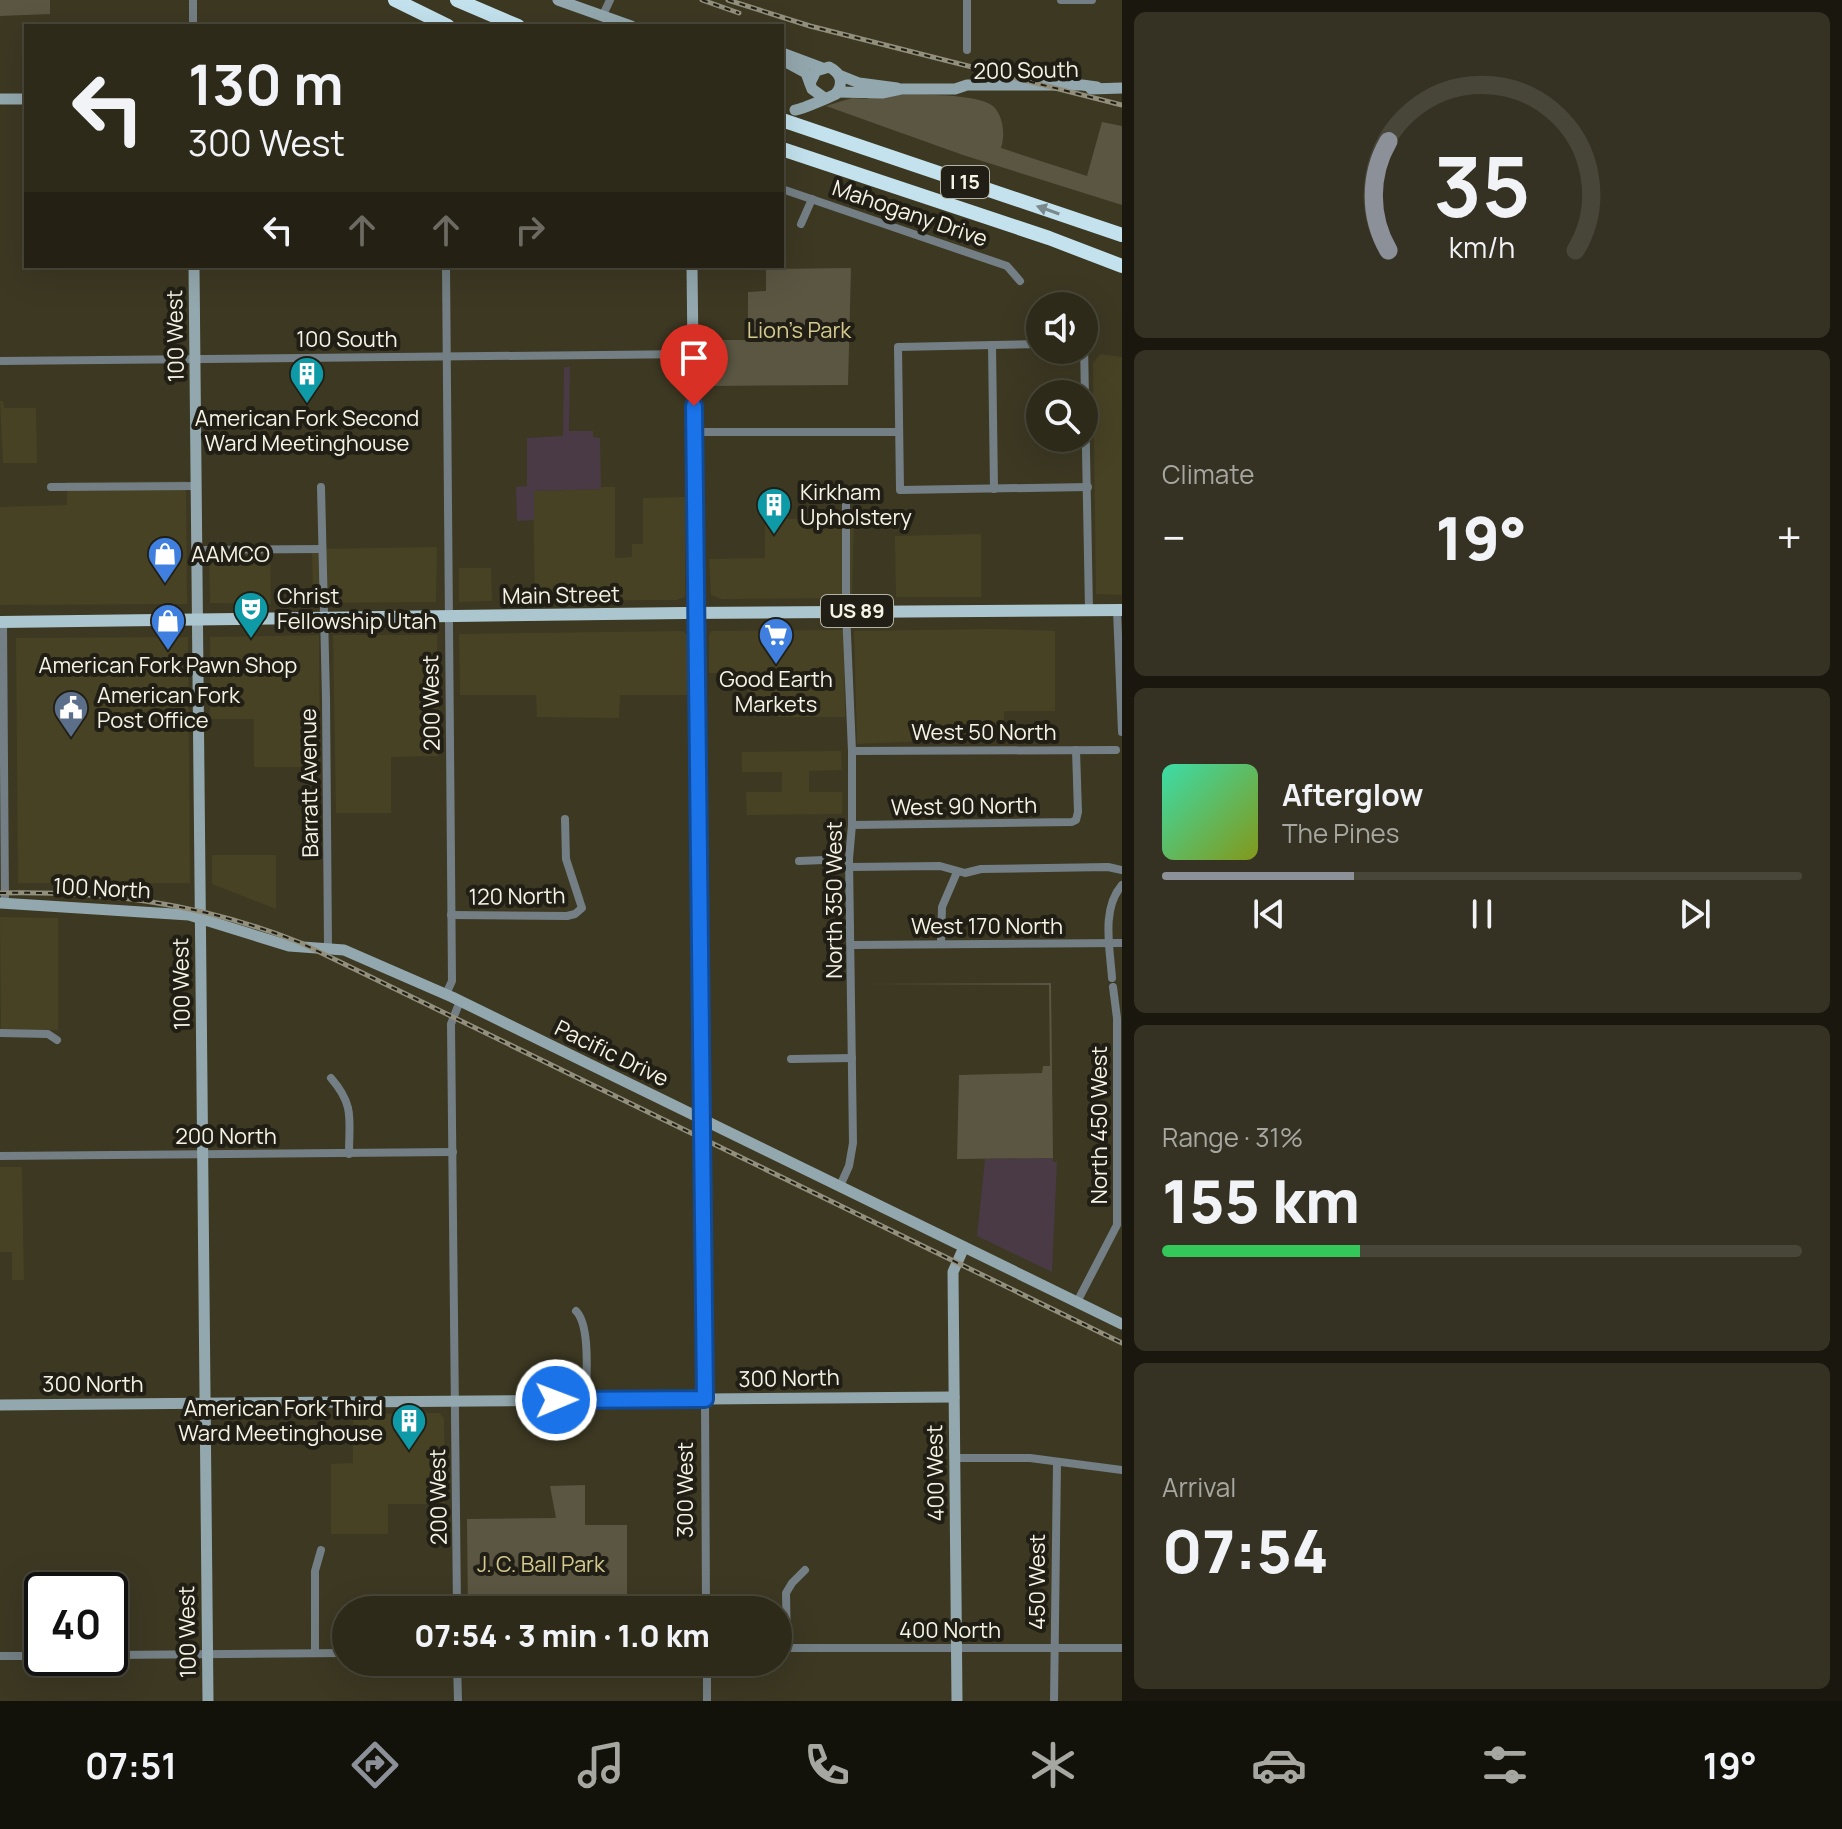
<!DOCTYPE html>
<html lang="en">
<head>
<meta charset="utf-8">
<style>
	:root { --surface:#2d2a1a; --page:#353223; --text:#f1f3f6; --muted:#a7a7a2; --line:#484639; --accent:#8c9099 }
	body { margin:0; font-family:Manrope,sans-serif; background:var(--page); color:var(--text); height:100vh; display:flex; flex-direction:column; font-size:30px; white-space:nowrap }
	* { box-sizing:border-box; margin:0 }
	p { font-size:26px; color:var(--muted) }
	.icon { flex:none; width:44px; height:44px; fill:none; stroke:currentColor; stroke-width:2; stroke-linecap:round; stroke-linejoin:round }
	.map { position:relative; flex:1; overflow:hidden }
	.sheet { display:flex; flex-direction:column; gap:12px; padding:12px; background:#19170e; width:720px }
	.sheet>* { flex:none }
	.top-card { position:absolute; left:24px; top:24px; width:760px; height:244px; border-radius:0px; box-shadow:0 8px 32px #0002,0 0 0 2px var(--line); background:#2d2a1a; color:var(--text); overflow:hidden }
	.buttons { position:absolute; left:1026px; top:292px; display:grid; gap:16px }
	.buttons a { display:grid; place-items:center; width:72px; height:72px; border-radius:50%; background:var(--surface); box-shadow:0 8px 32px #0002,0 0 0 2px var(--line); font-size:40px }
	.speed { position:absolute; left:24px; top:1572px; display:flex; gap:16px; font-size:40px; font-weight:700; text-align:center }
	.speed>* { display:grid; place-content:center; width:104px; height:104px; border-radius:50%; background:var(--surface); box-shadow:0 8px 32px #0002,0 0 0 2px var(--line); line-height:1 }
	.speed .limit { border:4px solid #111; border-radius:12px; background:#fff; color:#111 }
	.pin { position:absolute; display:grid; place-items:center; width:68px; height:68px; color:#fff; margin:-82px -34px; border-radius:50% 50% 50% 0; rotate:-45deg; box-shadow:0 0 8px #0007 }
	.pin .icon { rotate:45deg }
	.me { position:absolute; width:88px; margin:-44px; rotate:89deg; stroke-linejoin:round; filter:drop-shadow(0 0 6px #0008) }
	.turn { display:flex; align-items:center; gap:28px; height:168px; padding:0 32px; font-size:36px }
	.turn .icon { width:104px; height:104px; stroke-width:2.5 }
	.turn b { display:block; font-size:56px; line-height:68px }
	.lanes { display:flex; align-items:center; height:76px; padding:0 32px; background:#0003; justify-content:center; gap:40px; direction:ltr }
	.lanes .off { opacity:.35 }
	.big { font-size:60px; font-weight:800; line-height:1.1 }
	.sheet .tile { flex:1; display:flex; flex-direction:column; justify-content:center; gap:12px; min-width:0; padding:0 28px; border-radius:12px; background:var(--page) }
	.sheet .dial { align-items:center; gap:0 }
	.dial svg { height:208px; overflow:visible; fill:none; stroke:var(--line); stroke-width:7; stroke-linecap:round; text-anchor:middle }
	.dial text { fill:var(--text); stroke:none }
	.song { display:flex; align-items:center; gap:24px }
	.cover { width:96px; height:96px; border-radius:12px; background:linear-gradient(135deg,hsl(160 70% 55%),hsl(70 70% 35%)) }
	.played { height:8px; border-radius:4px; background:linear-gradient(90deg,var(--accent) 30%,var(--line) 30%) }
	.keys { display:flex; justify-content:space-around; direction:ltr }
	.heat { display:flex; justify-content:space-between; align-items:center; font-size:44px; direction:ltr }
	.charge { height:12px; border-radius:6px; background:linear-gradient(90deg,#34c759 31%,var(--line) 0) }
	.trip { position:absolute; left:332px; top:1596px; width:460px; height:80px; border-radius:40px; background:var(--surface); box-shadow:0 8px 32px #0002,0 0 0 2px var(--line); font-weight:800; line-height:80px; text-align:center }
	.menu { display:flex; height:128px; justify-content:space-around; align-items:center; background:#12110a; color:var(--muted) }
	.menu .icon { width:56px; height:56px }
	.menu .on { color:var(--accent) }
	.menu b { font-size:36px; color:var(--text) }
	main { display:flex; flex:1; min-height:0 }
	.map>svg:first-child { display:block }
	.built { fill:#474224 }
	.industrial { fill:#4a3a46 }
	.green { fill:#5a5642 }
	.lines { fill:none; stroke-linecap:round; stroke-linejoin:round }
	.street { stroke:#737f84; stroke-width:8 }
	.secondary { stroke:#93a8ae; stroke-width:11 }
	.primary { stroke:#acc6cf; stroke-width:12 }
	.highway { stroke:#c3e2ed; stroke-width:14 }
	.rail-casing { stroke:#928f7c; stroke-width:5 }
	.rail { stroke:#211f15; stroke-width:2; stroke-dasharray:6; stroke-linecap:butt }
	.oneway { fill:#7a8a8c }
	.route-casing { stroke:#114b97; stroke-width:20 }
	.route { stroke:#1a73e8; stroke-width:14 }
	.labels { text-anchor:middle; stroke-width:8; stroke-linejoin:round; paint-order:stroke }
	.shield { fill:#211f15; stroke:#b5b3a7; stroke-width:2 }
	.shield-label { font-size:20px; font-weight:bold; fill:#f5f3e5 }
	.street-label { font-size:22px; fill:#f5f3e5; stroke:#211f15 }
	.park-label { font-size:22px; fill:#d4c98e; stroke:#211f15 }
	.poi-label { font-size:22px; fill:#f5f3e5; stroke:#211f15; text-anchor:start }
</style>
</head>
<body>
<main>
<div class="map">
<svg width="1122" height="1701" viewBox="0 0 1122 1701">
	<rect width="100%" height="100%" fill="#3c3822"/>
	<g class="built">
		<path d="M1100,354L1122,357V595L1096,594L1093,363Z"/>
		<path d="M0,401H3L4,408H36L37,463H3Z"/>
		<path d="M186,481L187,604L0,605V507L67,505V482Z"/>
		<path d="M601,487H615V558L632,557V544H643V498L685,497V597L676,600L535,601L533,491L601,489Z"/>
		<path d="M854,518L852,598L721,599L711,595L709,559L765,558V519Z"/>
		<path d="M981,534V597H896L895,536Z"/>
		<path d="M437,547L436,602L313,603L312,549Z"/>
		<path d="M209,549H270L271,604L210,603Z"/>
		<path d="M459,568H491L492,601L459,602Z"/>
		<path d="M992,629L1055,631V711H1004V738L857,744L854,631Z"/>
		<path d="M844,630L845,717H778L777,700H748V673H709V635L711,631Z"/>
		<path d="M683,631L687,635V695H620L619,718L537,717L536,695H460L459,634Z"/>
		<path d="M319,635L320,767H254V719H210V637Z"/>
		<path d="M333,635H437L438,756L391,757V813H336Z"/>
		<path d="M188,637L190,883H18L16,638Z"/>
		<path d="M841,751L842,770L809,771V792H842V814L747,815L746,792H782V772H742V752Z"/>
		<path d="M212,855H276V909L212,884Z"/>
		<path d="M0,917L58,918V1030L1,1031Z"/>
		<path d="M0,1167H22L24,1280H12V1252H0Z"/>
		<path d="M439,1413L444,1418L445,1504H388V1534H331V1464L353,1463V1414Z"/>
	</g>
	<g class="industrial">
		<path d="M564,367H570L569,431H593V437L600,438L601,489L534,491V520L517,521L516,487L527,486V438L563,436Z"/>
		<path d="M1053,1158V1162H1057L1052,1272L977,1236L985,1159Z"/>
	</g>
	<g class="green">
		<path d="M0,0H50V14L0,16Z"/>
		<path d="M870,95C895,95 977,91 994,107C1004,118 1005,136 1001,148L1087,176L1102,122L1122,126V205L963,155L826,106L852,98L868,99Z"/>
		<path d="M851,268L848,385L707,386L709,382V340H748V292L766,291V269Z"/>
		<path d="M1051,983L1053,1158L957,1159L959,1075L1042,1073L1043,1066H1050L1049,985L861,984Z"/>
		<path d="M585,1485V1525H627V1596L574,1597L579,1610H468L467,1519L556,1518L550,1486Z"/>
	</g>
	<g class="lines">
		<g class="street">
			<path d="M193,0V26"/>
			<path d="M967,0V50"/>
			<path d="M1061,0H1092"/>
			<path d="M602,17L610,0"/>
			<path d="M782,189L1007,266L1020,281"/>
			<path d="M801,224L812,199"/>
			<path d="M1040,344L898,347L900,490L1088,487"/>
			<path d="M1084,344L1089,610"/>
			<path d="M992,345L994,489"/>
			<path d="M0,361L694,354"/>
			<path d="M695,432H899"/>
			<path d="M51,487L197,486"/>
			<path d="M321,487L326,698L328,947"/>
			<path d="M197,550L322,549"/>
			<path d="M1117,610L1122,732"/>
			<path d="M3,622L5,903"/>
			<path d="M852,751L1116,750"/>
			<path d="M852,825L1072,822L1076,820L1078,812L1076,750"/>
			<path d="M799,861L849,859"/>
			<path d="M849,867L940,866L965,873L981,869L1108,867L1122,870"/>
			<path d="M451,915L567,916L575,914L582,908L566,859L565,819"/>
			<path d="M941,944L942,907L957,872"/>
			<path d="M852,945L1122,943"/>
			<path d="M1112,978C1110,948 1101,909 1122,885"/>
			<path d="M446,994L452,981L446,266"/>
			<path d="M0,1033L48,1034L57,1040"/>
			<path d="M791,1059L852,1058"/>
			<path d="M331,1078C355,1106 349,1119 349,1154"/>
			<path d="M0,1156L453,1152"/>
			<path d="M840,1186L849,1166L853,1143L849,859L852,825V751L846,611V500L842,491"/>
			<path d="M1077,1302L1117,1225V1018L1113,987"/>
			<path d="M576,1311C591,1326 586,1379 586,1400"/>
			<path d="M705,1399L706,1610"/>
			<path d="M955,1458H1030L1122,1470"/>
			<path d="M457,1610L451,1024L460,1001"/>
			<path d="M778,1648H1122"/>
			<path d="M787,1648L786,1593L792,1583L805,1570"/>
			<path d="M315,1653V1571L321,1550"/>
			<path d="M110,1655L346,1653"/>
			<path d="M0,1656H42"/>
			<path d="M457,1662L458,1701"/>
			<path d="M707,1662V1701"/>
			<path d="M1054,1701L1057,1462"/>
		</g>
		<g class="secondary">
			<path d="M558,0L631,26"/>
			<path d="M782,53L822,68"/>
			<path d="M782,60L806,73L812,89L823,97"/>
			<path d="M839,75L859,83L897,88"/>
			<path d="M1091,89L1122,88"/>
			<path d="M837,92L882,93L901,89H955L967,85H1082L1097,87"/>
			<path d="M0,99H26"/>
			<path d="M795,110C800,110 830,97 836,94C844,83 841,73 829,67L816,71L810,83"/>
			<path d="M194,266L208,1701"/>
			<path d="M692,266L705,1399"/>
			<path d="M0,903L189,915L289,946L344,950L452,997L1122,1324"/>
			<path d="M0,1405L954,1397"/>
			<path d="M957,1701L953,1272L964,1247"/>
		</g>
		<path class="primary" d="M0,622L684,613L1122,610"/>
		<g class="highway">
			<path d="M395,0L448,26"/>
			<path d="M457,0L518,26"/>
			<path d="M782,120L1122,235"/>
			<path d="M782,149L1049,238L1122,266"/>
		</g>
		<defs>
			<g id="rail">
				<path d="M702,0L739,13"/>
				<path d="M728,0L810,26L1122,105"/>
				<path d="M0,893C108,891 200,903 301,943L1122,1343"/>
			</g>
		</defs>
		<use href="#rail" class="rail-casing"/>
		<use href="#rail" class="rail"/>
	</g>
	<defs><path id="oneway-solid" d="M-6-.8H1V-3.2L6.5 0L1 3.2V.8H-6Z" transform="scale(2)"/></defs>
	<use class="oneway" href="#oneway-solid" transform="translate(1048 210) rotate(-161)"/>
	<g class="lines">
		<defs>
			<path id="route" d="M556,1400L705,1399L694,406"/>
		</defs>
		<use href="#route" class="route-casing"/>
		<use href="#route" class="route"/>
	</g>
	<defs>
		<symbol id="building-pin" viewBox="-11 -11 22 30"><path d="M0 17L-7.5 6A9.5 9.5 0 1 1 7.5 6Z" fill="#0f9aa8" stroke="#211f15"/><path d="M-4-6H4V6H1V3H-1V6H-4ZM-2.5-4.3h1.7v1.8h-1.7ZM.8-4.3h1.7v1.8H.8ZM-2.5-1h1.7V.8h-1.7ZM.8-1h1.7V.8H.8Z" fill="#fff"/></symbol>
		<symbol id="shop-pin" viewBox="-11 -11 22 30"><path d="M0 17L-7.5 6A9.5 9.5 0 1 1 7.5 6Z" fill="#3f7fe0" stroke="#211f15"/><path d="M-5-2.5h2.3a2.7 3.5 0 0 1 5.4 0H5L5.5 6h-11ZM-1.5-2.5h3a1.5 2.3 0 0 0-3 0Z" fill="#fff"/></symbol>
		<symbol id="theatre-pin" viewBox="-11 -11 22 30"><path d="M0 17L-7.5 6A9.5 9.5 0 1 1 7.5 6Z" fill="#0f9aa8" stroke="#211f15"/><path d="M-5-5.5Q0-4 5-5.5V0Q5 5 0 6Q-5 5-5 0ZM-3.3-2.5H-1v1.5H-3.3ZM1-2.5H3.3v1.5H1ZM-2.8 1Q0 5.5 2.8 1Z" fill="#fff"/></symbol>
		<symbol id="supermarket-pin" viewBox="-11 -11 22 30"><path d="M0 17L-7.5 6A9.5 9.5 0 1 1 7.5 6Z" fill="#3f7fe0" stroke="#211f15"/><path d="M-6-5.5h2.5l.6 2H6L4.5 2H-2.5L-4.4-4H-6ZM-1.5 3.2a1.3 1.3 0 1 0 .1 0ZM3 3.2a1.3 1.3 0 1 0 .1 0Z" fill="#fff"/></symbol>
		<symbol id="civic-pin" viewBox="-11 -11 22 30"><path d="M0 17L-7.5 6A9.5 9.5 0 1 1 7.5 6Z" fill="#5c6f8a" stroke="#211f15"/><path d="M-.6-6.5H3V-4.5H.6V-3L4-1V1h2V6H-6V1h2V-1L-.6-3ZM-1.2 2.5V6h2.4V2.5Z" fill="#fff"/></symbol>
	</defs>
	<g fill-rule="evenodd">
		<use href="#building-pin" x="287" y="354" width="40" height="54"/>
		<use href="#building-pin" x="754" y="485" width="40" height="54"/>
		<use href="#shop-pin" x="145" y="534" width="40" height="54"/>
		<use href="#theatre-pin" x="231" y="589" width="40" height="54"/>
		<use href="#shop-pin" x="148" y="601" width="40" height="54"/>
		<use href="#supermarket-pin" x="756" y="615" width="40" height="54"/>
		<use href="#civic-pin" x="51" y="688" width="40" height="54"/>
		<use href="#building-pin" x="389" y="1401" width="40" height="54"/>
	</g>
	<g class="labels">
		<g class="shield">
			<rect x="941" y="166" width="48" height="32" rx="6"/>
			<rect x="821" y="595" width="72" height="32" rx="6"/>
		</g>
		<g class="shield-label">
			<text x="965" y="189">I 15</text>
			<text x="857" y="618">US 89</text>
		</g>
		<g class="street-label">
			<text transform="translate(1026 70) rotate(-1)" y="8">200 South</text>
			<text transform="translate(910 213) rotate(19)" y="8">Mahogany Drive</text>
			<text transform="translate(175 336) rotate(-91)" y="8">100 West</text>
			<text x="347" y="347">100 South</text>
			<text transform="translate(561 595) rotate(-1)" y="8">Main Street</text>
			<text transform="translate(431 703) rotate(-91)" y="8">200 West</text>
			<text x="984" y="740">West 50 North</text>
			<text transform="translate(309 783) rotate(-91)" y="8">Barratt Avenue</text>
			<text transform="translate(964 806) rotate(-1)" y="8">West 90 North</text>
			<text transform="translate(102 888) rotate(3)" y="8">100 North</text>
			<text transform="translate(517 896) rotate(-1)" y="8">120 North</text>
			<text transform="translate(834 900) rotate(-90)" y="8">North 350 West</text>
			<text x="987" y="934">West 170 North</text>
			<text transform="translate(181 984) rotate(-91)" y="8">100 West</text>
			<text transform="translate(612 1053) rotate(26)" y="8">Pacific Drive</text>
			<text transform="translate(1099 1125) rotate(-90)" y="8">North 450 West</text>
			<text x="226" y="1144">200 North</text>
			<text transform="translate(789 1378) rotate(-1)" y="8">300 North</text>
			<text x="93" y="1392">300 North</text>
			<text transform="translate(935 1473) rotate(-91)" y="8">400 West</text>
			<text transform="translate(685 1490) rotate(-90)" y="8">300 West</text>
			<text transform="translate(438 1497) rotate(-91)" y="8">200 West</text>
			<text transform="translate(1037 1582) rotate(-90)" y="8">450 West</text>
			<text x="950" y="1638">400 North</text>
			<text transform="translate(187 1632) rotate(-91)" y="8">100 West</text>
		</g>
		<g class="park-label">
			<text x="799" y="338">Lion's Park</text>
			<text x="541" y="1572">J. C. Ball Park</text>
		</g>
		<g class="poi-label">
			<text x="307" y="426" text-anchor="middle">American Fork Second<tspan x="307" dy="25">Ward Meetinghouse</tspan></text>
			<text x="800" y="500">Kirkham<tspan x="800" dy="25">Upholstery</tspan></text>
			<text x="191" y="562">AAMCO</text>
			<text x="277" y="604">Christ<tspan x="277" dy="25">Fellowship Utah</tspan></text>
			<text x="168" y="673" text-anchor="middle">American Fork Pawn Shop</text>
			<text x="776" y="687" text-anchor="middle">Good Earth<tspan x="776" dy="25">Markets</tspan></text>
			<text x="97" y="703">American Fork<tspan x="97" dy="25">Post Office</tspan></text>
			<text x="383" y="1416" text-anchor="end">American Fork Third<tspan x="383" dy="25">Ward Meetinghouse</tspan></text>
		</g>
	</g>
</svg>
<div class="buttons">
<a><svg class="icon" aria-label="sound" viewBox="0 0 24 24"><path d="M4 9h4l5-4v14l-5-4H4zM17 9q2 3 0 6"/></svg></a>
<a><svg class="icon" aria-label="search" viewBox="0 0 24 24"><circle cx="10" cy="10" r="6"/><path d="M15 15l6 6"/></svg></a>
</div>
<div class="speed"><div class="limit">40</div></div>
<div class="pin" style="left:694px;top:406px;background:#d93025"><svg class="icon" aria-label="arrive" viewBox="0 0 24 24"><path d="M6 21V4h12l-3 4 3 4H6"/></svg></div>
<svg class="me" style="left:556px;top:1400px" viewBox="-20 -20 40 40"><circle r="17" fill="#1a73e8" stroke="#fff" stroke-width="3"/><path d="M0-11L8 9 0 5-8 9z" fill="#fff"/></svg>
<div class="trip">07:54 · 3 min · 1.0 km</div>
<div class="top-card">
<div class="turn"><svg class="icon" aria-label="left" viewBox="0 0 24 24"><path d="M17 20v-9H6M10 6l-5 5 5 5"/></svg><div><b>130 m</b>300 West</div></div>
<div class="lanes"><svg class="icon" aria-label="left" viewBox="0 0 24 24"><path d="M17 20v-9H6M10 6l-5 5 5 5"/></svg><svg class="icon off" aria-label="ahead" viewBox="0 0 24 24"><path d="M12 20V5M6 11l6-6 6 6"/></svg><svg class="icon off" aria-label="ahead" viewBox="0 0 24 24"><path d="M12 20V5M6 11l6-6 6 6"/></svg><svg class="icon off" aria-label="right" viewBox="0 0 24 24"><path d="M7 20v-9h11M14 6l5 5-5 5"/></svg></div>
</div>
</div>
<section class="sheet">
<div class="tile dial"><svg viewBox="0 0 100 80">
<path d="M14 69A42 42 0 1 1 86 69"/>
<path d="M14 69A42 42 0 0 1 14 27" stroke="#8c9099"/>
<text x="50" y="56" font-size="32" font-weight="700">35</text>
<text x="50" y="72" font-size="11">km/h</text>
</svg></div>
<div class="tile"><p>Climate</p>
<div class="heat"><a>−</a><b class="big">19°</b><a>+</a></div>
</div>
<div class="tile">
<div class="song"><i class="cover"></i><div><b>Afterglow</b><p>The Pines</p></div></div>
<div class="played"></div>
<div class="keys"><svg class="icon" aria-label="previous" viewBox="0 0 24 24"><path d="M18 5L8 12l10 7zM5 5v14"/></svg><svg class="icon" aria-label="pause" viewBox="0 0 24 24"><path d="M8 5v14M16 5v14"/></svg><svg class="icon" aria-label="next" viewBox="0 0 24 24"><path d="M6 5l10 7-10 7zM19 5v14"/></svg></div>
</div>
<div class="tile"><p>Range · 31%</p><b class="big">155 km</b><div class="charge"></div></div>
<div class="tile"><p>Arrival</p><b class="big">07:54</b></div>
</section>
</main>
<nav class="menu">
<b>07:51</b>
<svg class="icon on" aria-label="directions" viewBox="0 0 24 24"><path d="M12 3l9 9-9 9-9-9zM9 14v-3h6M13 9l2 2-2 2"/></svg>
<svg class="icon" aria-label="music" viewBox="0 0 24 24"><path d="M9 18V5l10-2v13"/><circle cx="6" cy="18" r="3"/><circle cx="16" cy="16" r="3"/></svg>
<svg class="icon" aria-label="phone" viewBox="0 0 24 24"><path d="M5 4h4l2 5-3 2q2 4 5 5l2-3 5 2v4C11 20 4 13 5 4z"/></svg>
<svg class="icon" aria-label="climate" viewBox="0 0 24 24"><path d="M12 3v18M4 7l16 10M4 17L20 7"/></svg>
<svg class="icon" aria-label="car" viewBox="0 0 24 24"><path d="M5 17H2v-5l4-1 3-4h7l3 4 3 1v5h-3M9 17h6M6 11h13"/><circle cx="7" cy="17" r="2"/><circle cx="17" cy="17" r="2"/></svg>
<svg class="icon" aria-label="filters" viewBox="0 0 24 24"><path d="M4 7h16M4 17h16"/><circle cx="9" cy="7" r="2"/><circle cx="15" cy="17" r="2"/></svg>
<b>19°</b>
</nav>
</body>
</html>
